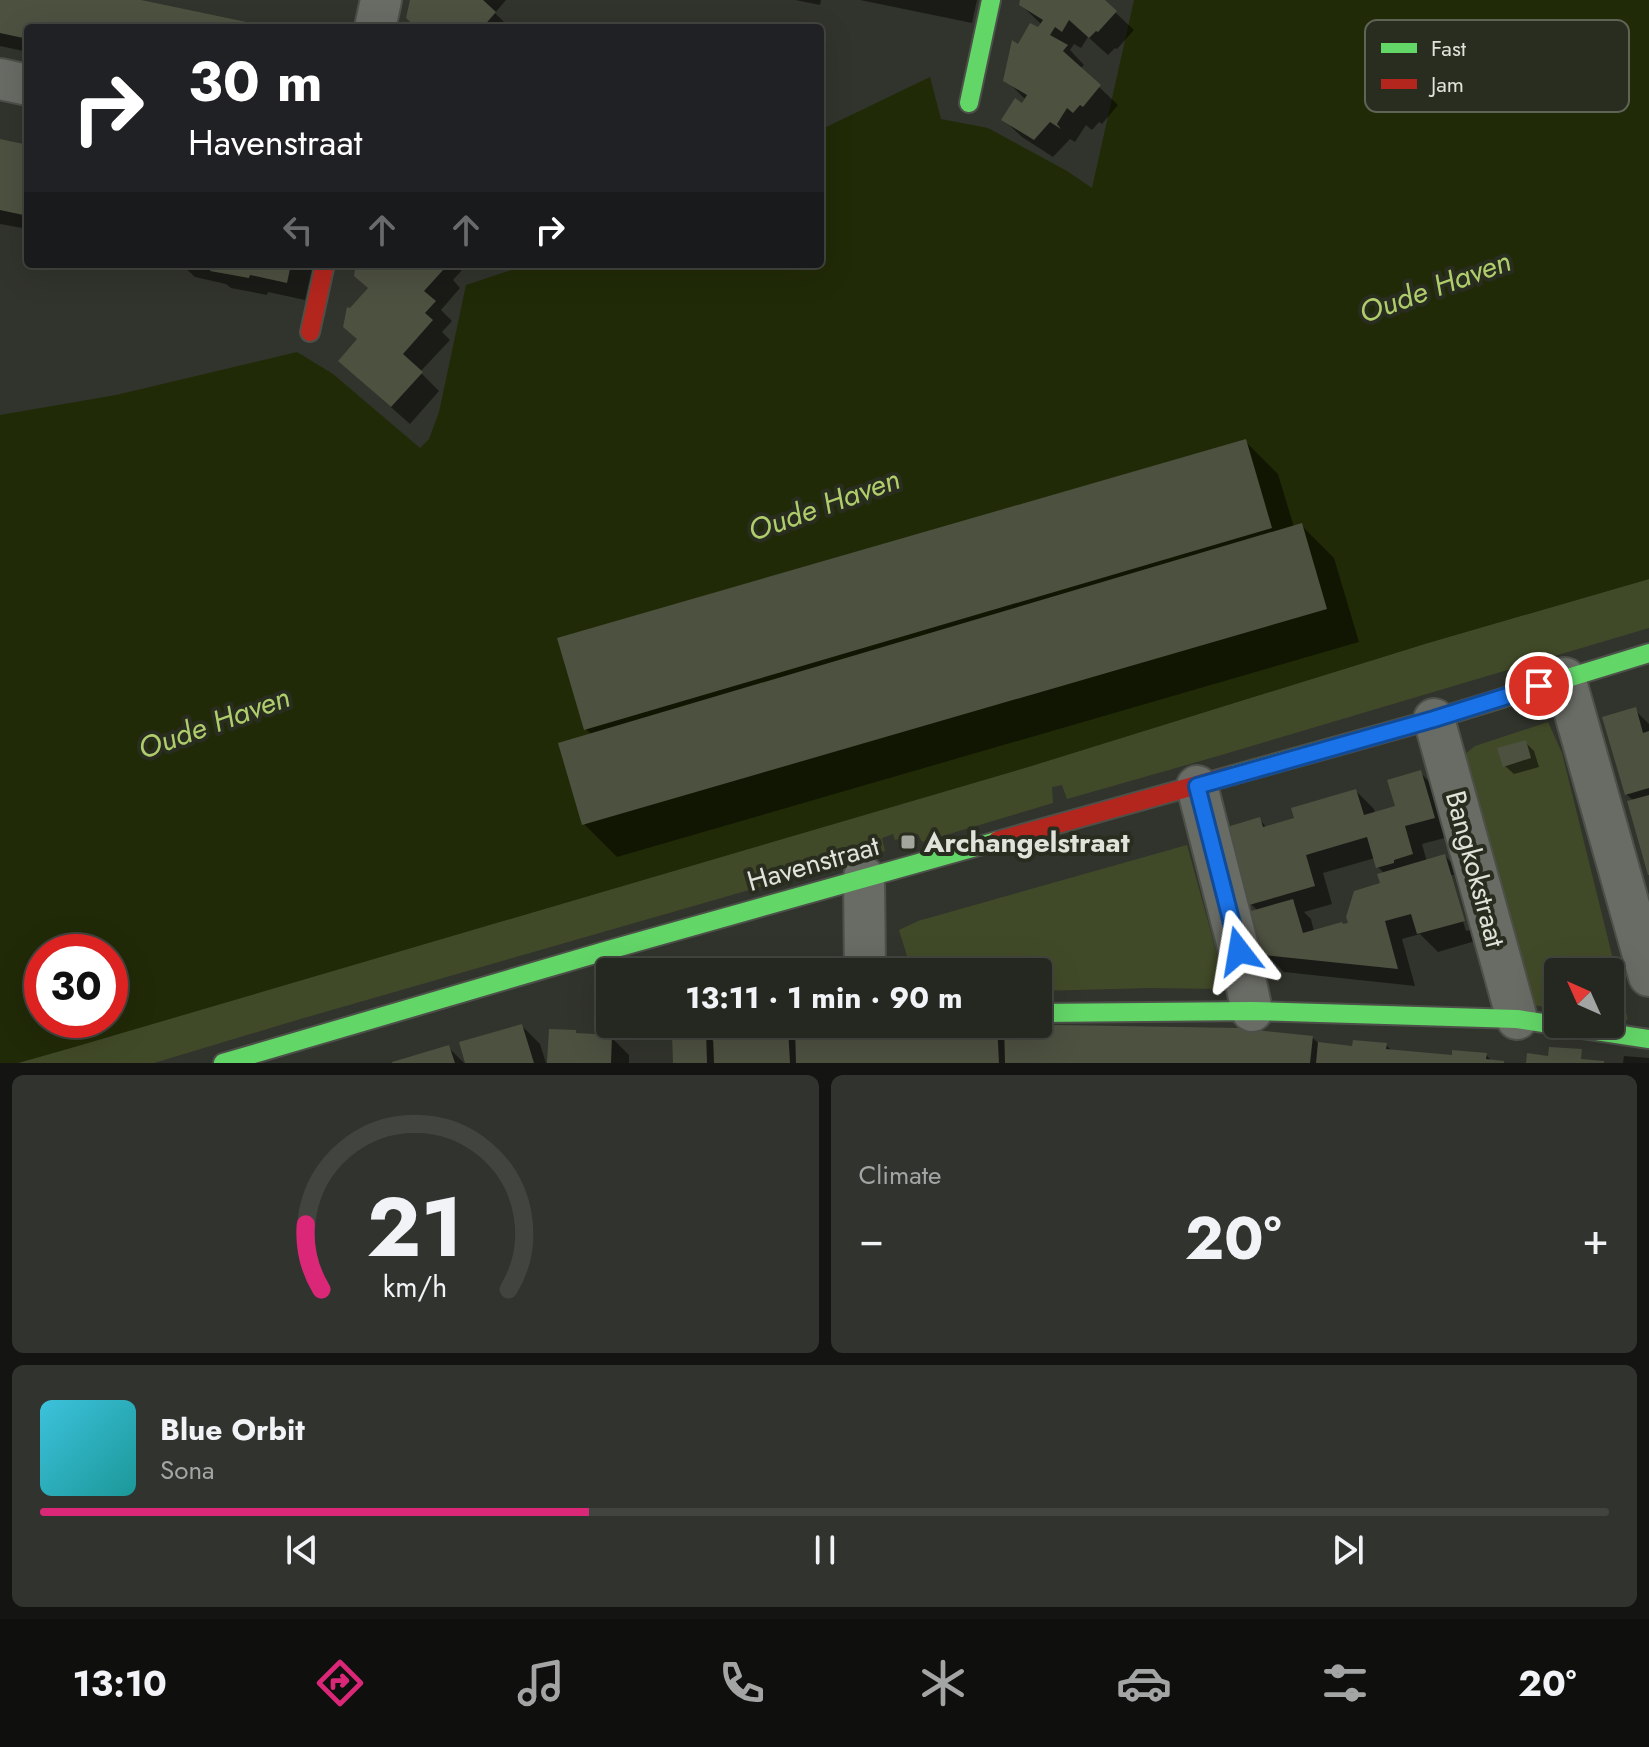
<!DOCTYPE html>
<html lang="en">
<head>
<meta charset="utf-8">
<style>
	:root { --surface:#252721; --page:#31332e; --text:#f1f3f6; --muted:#a3a5a5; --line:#42443f; --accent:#db2777 }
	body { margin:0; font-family:Jost,sans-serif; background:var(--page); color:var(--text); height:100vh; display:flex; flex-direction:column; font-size:30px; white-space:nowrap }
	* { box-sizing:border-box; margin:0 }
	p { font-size:26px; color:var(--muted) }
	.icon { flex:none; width:44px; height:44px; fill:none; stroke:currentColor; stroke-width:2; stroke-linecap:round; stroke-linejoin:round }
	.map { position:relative; height:1063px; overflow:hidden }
	.drawer { display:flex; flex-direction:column; gap:12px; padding:12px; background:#141512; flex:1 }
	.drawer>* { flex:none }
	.top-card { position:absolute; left:24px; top:24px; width:800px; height:244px; border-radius:8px; box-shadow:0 8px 32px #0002,0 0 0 2px var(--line); background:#202124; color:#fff; overflow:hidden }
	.needle { width:52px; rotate:315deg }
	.buttons { position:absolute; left:1544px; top:958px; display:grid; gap:16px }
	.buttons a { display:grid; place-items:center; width:80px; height:80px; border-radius:8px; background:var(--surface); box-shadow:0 8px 32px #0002,0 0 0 2px var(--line); font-size:40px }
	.speed { position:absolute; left:24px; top:934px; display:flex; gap:16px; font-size:40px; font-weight:700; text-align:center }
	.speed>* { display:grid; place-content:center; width:104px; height:104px; border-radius:50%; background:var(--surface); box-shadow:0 8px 32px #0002,0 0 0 2px var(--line); line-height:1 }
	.speed .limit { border:12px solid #d22; background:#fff; color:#111 }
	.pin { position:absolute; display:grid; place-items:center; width:68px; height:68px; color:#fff; margin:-34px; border:4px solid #fff; border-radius:50%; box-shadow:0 2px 8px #0007 }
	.me { position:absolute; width:88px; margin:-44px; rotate:346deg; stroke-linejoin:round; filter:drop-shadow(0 0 6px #0008) }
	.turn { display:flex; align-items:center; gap:28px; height:168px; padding:0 32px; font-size:36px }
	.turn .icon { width:104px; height:104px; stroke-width:2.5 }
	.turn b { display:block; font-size:56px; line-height:68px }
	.lanes { display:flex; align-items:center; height:76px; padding:0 32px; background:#0003; justify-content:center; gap:40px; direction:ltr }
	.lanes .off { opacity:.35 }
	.big { font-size:60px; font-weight:700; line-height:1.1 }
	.drawer .card { flex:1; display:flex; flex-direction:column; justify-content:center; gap:12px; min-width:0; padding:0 28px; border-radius:12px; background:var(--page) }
	.drawer .dial { align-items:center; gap:0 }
	.dial svg { height:208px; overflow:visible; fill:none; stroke:var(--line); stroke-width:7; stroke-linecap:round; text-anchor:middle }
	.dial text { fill:var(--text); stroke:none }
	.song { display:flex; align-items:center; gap:24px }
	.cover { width:96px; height:96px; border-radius:12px; background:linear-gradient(135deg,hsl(190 70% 55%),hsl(180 70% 35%)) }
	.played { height:8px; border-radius:4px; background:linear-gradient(90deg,var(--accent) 35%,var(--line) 35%) }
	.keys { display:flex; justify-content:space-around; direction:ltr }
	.heat { display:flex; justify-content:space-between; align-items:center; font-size:44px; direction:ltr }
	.drawer .tiles { flex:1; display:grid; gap:12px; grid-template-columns:1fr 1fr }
	.card:last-child { grid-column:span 2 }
	.trip { position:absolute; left:596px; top:958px; width:456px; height:80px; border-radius:8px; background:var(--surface); box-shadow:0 8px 32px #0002,0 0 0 2px var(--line); font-weight:700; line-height:80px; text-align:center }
	.tabs { display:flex; height:128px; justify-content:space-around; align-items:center; background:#0f100d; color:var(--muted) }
	.tabs .icon { width:56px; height:56px }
	.tabs .active { color:var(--accent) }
	.tabs b { font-size:36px; color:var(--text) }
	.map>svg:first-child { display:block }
	.green { fill:#414a28 }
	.water { fill:#212a07; fill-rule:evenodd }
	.shadow { fill:#0007; fill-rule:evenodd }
	.building { fill:#4d5140 }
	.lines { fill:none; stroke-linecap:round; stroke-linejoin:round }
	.street-casing { stroke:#4d5049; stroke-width:44 }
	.fast-casing { stroke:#4d5049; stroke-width:22 }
	.jam-casing { stroke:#4d5049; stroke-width:22 }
	.street { stroke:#696b65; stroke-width:40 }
	.fast { stroke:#63d668; stroke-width:18 }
	.jam { stroke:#b3261e; stroke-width:18 }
	.route-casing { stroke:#114b97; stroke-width:20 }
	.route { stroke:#1a73e8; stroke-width:14 }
	.poi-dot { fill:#a3a69d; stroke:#292d1f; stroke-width:3 }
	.labels { text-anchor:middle; stroke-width:8; stroke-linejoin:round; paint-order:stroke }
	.poi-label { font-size:28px; font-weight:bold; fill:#e0e3da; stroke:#292d1f; text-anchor:start }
	.street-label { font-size:28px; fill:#e0e3da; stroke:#292d1f }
	.water-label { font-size:30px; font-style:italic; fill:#b0cd6b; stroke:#292d1f }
	.key { fill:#292d1f; stroke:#606457; stroke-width:2 }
	.key-label { font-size:22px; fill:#e0e3da }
</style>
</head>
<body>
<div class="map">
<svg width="1649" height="1063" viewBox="0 0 1649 1063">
	<rect width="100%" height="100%" fill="#31342c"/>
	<g class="green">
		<path d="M1649,579V628L1211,758L1067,799L1062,785L1052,787L1053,803L922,842L918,834L895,840L893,834L882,838L885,851L297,1020L154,1063H18L1028,767L1428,643Z"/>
		<path d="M1548,722L1562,753L1628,1020L1610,1017V972H1558V1009L1525,1004L1459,759L1475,746Z"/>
		<path d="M1187,845L1220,965L1222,989L1149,988L1038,991V972H984L980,970L974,972H912L899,930L918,921Z"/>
	</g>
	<path class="water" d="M1134,0H1649V579L1428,643L1028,767L71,1048L18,1063H0V415L116,395L297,352L333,374L420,448L429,439L439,412L466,285L530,264H820V130L930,77L941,119L988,128L1067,171L1092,188ZM42,952H110V1020H42Z"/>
	<g class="shadow">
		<path d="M0,0H132L266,28H28V52L0,46Z"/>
		<path d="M416,0H506L495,13L510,28H419Z"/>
		<path d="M795,0H821L820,5Z"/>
		<path d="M860,0H977L972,23Z"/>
		<path d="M1022,0H1102L1134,30L1117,49L1115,48L1108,55L1088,37L1081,48L1074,44L1070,50L1084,65L1080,69L1118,105L1102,124L1099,122L1092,130L1086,125L1075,142L1070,139L1053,157L1022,137L1003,119L1023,105L1026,100L1006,80L1018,47L1039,30L1042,25L1021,5Z"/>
		<path d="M0,141L28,147V229L0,224Z"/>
		<path d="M132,264H158L157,269Z"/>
		<path d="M181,264H313L305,300L268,292L267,295L231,288L226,284L195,277Z"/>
		<path d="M358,264H458L463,269L453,280L460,288L441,310L452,321L442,332L450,340L420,372L439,391L410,424L359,379V340L351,310L370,289Z"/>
		<path d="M1245,441L1278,474L1294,527L1301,525L1334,558L1359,642L617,857L584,824L592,735L586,729Z"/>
		<path d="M1635,710L1649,724V869L1634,801L1626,794Z"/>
		<path d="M1525,742L1534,751L1539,767L1514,774L1505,766Z"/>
		<path d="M1420,772L1438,791L1452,836L1422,844L1427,862L1445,856L1463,875L1482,939L1438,952L1420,934L1402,939L1415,986L1284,972L1265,953L1258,911L1251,904L1259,819L1267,828L1296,819L1356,791L1374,809L1375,814L1398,807ZM1375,858L1378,867L1385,874L1383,885L1350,924L1314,932L1311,919L1304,912L1332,904L1323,873ZM1449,875H1454L1470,930L1466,931Z"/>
		<path d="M960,1024H998L1006,1032V1024L1252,1031L1312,1037L1320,1045L1353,1048L1386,1045L1393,1052L1453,1058L1486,1055L1493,1062L1506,1063H675L705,1033L715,1043L735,1036L788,1030L797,1040Z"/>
		<path d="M522,1026L540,1044L546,1063H467Z"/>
		<path d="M578,1035L611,1037L629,1055V1063H549Z"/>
		<path d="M449,1048L464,1063H396Z"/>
		<path d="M1624,1056L1649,1058V1063H1623Z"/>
	</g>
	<g class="building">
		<path d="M0,0H141L270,27L28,28V39L0,33Z"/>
		<path d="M410,0H483L496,12L482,28H417L406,18Z"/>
		<path d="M1020,0H1105L1117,11L1098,32L1096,31L1089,38L1069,20L1062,32L1055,27L1050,35L1068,45L1063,51L1101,85L1083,107L1080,105L1073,113L1067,108L1057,124L1061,129L1050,122L1034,140L1001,120L1015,98L1022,103L1027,95L1003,81L1012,40L1018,44L1030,23L1038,27L1043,20L1019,5Z"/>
		<path d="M0,139L28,145V216L0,210Z"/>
		<path d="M202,264H291L287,283L250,275L249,278L210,271L211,267Z"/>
		<path d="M356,264H438L444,269L424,291L436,301L425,313L433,320L403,354L423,372L391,407L338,361L357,339L343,327L347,307L350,308L368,288L354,276Z"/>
		<path d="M1246,439L1272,528L584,730L557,638Z"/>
		<path d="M1302,523L1327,609L582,825L558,743Z"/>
		<path d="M1636,707L1643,733L1649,731V788L1625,795L1602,717Z"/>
		<path d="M1526,740L1531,758L1503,767L1497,748Z"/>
		<path d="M1421,770L1435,818L1405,826L1413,854L1394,860V863L1376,868L1367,837L1306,855L1315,886L1249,905L1227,827L1260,817L1263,827L1294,818L1291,808L1356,789L1364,815L1395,806L1387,780Z"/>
		<path d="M1649,795V875H1648L1627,801Z"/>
		<path d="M1445,854L1465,921L1417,934L1411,914L1385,921L1398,969L1263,955L1251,911L1293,899L1303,933L1342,922L1343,924L1348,923L1346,917L1354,891L1380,883L1377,874Z"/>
		<path d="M522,1024L534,1063H465L459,1042Z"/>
		<path d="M896,1024H997L999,1063H796L795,1028Z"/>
		<path d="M1004,1024L1238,1028L1313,1036L1310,1063H1005Z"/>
		<path d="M788,1028L790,1063H714L713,1035H716L720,1030H731L735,1034H751L750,1029Z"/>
		<path d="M549,1029L576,1030V1033L612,1035L611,1063H547Z"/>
		<path d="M706,1031L707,1063H673L672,1033Z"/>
		<path d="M1353,1040L1387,1043L1386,1049L1452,1055V1050L1487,1053L1486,1059L1504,1061V1063H1316L1318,1042L1352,1046Z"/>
		<path d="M449,1045L455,1063H392V1062Z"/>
		<path d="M1549,1047L1582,1049L1581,1059L1604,1061V1063H1526L1527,1053L1548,1056Z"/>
	</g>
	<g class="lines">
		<defs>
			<g id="street">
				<path d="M375,28L381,0"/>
				<path d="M0,79L28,85"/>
				<path d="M1565,678L1649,976"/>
				<path d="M1434,719L1517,1019"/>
				<path d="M1197,786L1239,951L1252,1011"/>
				<path d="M864,877L865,972"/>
			</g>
			<g id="fast">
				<path d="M969,103L991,0"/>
				<path d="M1233,775L1434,719L1649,653"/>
				<path d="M1038,1013L1252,1011L1517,1019L1649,1039"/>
				<path d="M223,1063L605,951L997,841"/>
			</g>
			<g id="jam">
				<path d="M310,332L325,264"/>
				<path d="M997,841L1233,775"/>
			</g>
		</defs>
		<use href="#street" class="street-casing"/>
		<use href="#fast" class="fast-casing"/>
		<use href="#jam" class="jam-casing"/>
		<use href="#street" class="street"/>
		<use href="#fast" class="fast"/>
		<use href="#jam" class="jam"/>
	</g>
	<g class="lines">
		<defs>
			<path id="route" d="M1239,951L1197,786L1434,719L1539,686"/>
		</defs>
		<use href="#route" class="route-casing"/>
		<use href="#route" class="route"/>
	</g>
	<rect class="poi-dot" x="900" y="834" width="16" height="16" rx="4"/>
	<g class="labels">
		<g class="poi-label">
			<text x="924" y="852">Archangelstraat</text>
		</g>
		<g class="street-label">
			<text transform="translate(813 863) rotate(-16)" y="10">Havenstraat</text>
			<text transform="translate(1476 869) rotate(75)" y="10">Bangkokstraat</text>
		</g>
		<g class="water-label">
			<text transform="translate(1435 287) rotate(-20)" y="10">Oude Haven</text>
			<text transform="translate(824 505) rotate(-20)" y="10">Oude Haven</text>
			<text transform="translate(214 723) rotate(-20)" y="10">Oude Haven</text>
		</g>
	</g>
	<rect x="1365" y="20" width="264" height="92" rx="12" class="key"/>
	<rect x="1381" y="43" width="36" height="10" fill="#63d668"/>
	<rect x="1381" y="79" width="36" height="10" fill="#b3261e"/>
	<g class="key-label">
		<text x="1431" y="56">Fast</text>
		<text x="1431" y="92">Jam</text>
	</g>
</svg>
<div class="buttons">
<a><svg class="needle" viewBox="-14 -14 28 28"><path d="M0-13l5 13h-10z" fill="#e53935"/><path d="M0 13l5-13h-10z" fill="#a3a5a5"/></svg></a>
</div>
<div class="speed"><div class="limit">30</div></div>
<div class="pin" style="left:1539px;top:686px;background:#d93025"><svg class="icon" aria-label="arrive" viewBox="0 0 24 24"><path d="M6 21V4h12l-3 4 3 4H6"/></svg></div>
<svg class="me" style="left:1239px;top:951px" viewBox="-20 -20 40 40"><path d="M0-17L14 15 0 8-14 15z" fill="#1a73e8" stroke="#fff" stroke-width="4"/></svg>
<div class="trip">13:11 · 1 min · 90 m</div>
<div class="top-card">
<div class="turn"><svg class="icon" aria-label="right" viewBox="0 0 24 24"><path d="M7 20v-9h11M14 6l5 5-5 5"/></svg><div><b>30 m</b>Havenstraat</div></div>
<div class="lanes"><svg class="icon off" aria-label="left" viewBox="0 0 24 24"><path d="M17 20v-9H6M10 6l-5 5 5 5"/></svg><svg class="icon off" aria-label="ahead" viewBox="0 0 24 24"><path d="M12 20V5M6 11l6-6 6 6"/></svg><svg class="icon off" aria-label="ahead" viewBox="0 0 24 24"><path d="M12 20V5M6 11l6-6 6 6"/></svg><svg class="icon" aria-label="right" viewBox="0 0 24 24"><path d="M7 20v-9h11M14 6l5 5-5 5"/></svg></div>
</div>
</div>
<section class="drawer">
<div class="tiles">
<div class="card dial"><svg viewBox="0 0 100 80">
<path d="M14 69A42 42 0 1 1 86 69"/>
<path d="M14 69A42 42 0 0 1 8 44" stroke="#db2777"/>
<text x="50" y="56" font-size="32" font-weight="700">21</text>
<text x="50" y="72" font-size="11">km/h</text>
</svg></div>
<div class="card"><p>Climate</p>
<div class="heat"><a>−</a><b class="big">20°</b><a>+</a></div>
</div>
<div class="card">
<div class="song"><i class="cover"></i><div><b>Blue Orbit</b><p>Sona</p></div></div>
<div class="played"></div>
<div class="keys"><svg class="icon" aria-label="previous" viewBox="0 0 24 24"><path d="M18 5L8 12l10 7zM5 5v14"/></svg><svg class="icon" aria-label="pause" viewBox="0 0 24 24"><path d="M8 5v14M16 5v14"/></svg><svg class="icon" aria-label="next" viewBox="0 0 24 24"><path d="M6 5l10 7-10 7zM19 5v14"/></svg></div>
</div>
</div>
</section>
<nav class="tabs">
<b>13:10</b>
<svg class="icon active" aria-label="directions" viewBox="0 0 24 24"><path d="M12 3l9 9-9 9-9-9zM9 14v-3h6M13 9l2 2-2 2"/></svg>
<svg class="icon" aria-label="music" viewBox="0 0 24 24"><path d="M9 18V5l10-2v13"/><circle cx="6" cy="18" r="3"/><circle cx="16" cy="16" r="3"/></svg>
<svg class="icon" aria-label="phone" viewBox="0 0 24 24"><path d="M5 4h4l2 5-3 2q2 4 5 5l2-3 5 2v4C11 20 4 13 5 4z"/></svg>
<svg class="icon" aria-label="climate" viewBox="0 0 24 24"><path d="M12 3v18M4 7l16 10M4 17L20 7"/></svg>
<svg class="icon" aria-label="car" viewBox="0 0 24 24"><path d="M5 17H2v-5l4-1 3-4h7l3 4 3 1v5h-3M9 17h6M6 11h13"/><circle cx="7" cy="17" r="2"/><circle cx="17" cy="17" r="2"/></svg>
<svg class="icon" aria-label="filters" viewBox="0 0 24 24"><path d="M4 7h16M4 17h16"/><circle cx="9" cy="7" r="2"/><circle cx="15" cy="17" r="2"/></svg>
<b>20°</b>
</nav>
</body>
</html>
